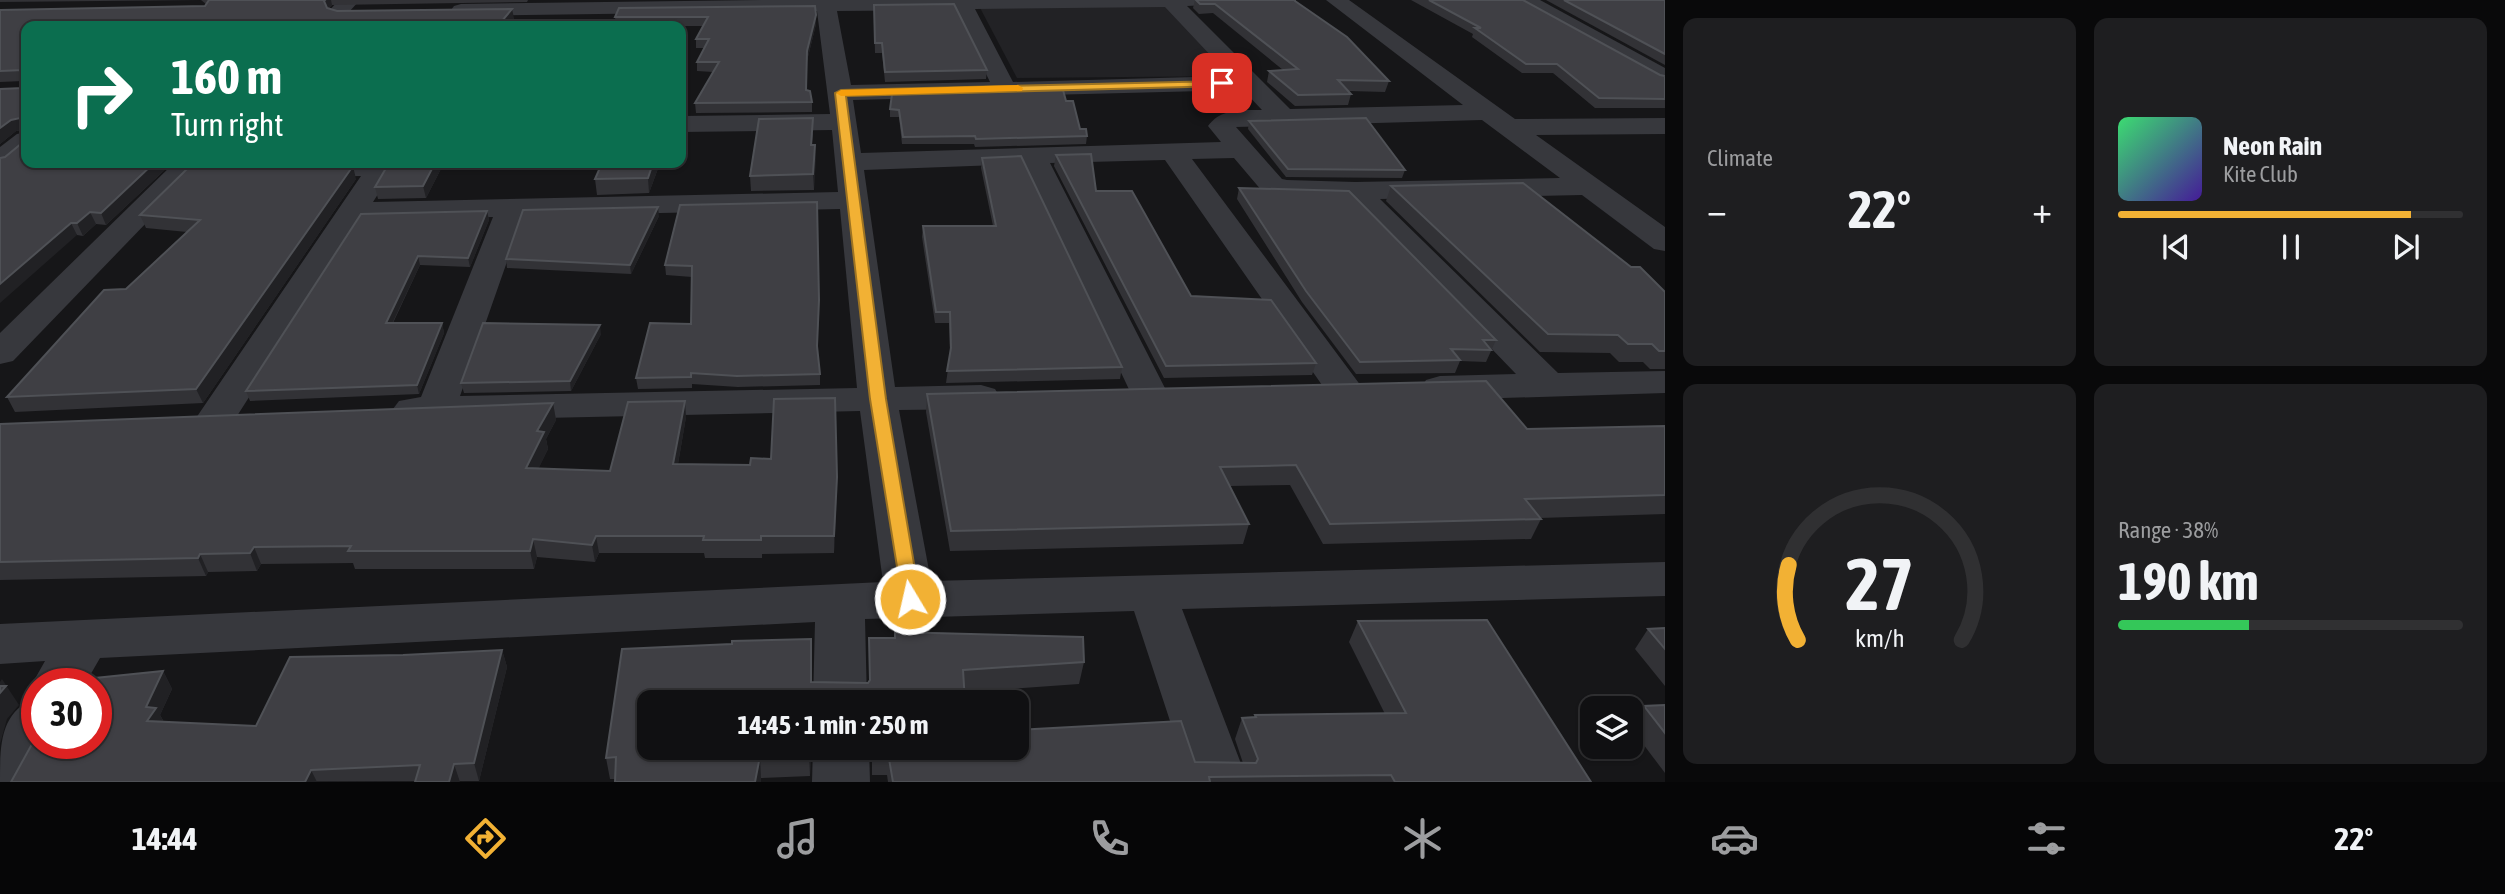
<!DOCTYPE html>
<html lang="en">
<head>
<meta charset="utf-8">
<style>
	:root { --surface:#101012; --page:#1e1e20; --text:#f1f3f6; --muted:#9c9d9f; --line:#303032; --accent:#f2b134 }
	body { margin:0; font-family:"Asap Condensed",sans-serif; background:var(--page); color:var(--text); height:100vh; display:flex; flex-direction:column; font-size:26px; white-space:nowrap }
	* { box-sizing:border-box; margin:0 }
	p { font-size:23px; color:var(--muted) }
	.icon { flex:none; width:38px; height:38px; fill:none; stroke:currentColor; stroke-width:2; stroke-linecap:round; stroke-linejoin:round }
	.map { position:relative; flex:1; overflow:hidden }
	.side { display:flex; flex-direction:column; gap:18px; padding:18px; background:#09090a; width:840px }
	.side>* { flex:none }
	.hud { position:absolute; left:21px; top:21px; width:665px; height:147px; border-radius:14px; box-shadow:0 2px 5px #0004,0 0 0 2px var(--line); background:#0b6e4f; color:#fff; overflow:hidden }
	.fabs { position:absolute; left:1580px; top:696px; display:grid; gap:14px }
	.fabs a { display:grid; place-items:center; width:63px; height:63px; border-radius:14px; background:var(--surface); box-shadow:0 2px 5px #0004,0 0 0 2px var(--line); font-size:35px }
	.speed { position:absolute; left:21px; top:668px; display:flex; gap:14px; font-size:35px; font-weight:700; text-align:center }
	.speed>* { display:grid; place-content:center; width:91px; height:91px; border-radius:50%; background:var(--surface); box-shadow:0 2px 5px #0004,0 0 0 2px var(--line); line-height:1 }
	.speed .limit { border:10px solid #d22; background:#fff; color:#111 }
	.pin { position:absolute; display:grid; place-items:center; width:60px; height:60px; color:#fff; margin:-30px; border-radius:14px; box-shadow:0 4px 10px #0006 }
	.me { position:absolute; width:77px; margin:-38px; rotate:351deg; stroke-linejoin:round; filter:drop-shadow(0 0 5px #0008) }
	.turn { display:flex; align-items:center; gap:24px; height:147px; padding:0 35px; font-size:32px }
	.turn .icon { width:91px; height:91px; stroke-width:2.5 }
	.turn b { display:block; font-size:49px; line-height:60px }
	.big { font-size:52px; font-weight:700; line-height:1.1 }
	.side .tile { flex:1; display:flex; flex-direction:column; justify-content:center; gap:10px; min-width:0; padding:0 24px; border-radius:14px; background:var(--page) }
	.side .dial { align-items:center; gap:0 }
	.dial svg { height:182px; overflow:visible; fill:none; stroke:var(--line); stroke-width:7; stroke-linecap:round; text-anchor:middle }
	.dial text { fill:var(--text); stroke:none }
	.song { display:flex; align-items:center; gap:21px }
	.cover { width:84px; height:84px; border-radius:10px; background:linear-gradient(135deg,hsl(140 70% 55%),hsl(260 70% 35%)) }
	.played { height:7px; border-radius:4px; background:linear-gradient(90deg,var(--accent) 85%,var(--line) 85%) }
	.keys { display:flex; justify-content:space-around; direction:ltr }
	.heat { display:flex; justify-content:space-between; align-items:center; font-size:38px; direction:ltr }
	.charge { height:10px; border-radius:5px; background:linear-gradient(90deg,#34c759 38%,var(--line) 0) }
	.side .tiles { flex:1; display:grid; gap:18px; grid-template-columns:repeat(2,1fr) }
	.trip { position:absolute; left:637px; top:690px; width:392px; height:70px; border-radius:14px; background:var(--surface); box-shadow:0 2px 5px #0004,0 0 0 2px var(--line); font-weight:700; line-height:70px; text-align:center }
	.tab-bar { display:flex; height:112px; justify-content:space-around; align-items:center; background:#060607; color:var(--muted) }
	.tab-bar .icon { width:49px; height:49px }
	.tab-bar .on { color:var(--accent) }
	.tab-bar b { font-size:32px; color:var(--text) }
	main { display:flex; flex:1; min-height:0 }
	.map>svg:first-child { display:block }
	.built { fill:#222225 }
	.lines { fill:none; stroke-linecap:round; stroke-linejoin:round }
	.minor { fill:#37383d; fill-rule:evenodd }
	.wall { fill:#323236 }
	.shaded-wall { fill:#212124 }
	.building { fill:#3f3f44; stroke:#4f5156; stroke-width:2 }
	.route { fill:#f2b134; stroke:#9d7322; stroke-width:2 }
	.slow { fill:#f59e0b }
</style>
</head>
<body>
<main>
<div class="map">
<svg width="1665" height="782" viewBox="0 0 1665 782">
	<rect width="100%" height="100%" fill="#161618"/>
	<path class="built" d="M1164,2L1238,76L1017,78L978,4Z"/>
	<g class="lines">
		<g class="minor">
			<path d="M339,0H360L336,26H315Z"/>
			<path d="M761,0H1231L1228,4L1187,6L1290,109L1463,105L1326,0H1349L1515,119L1665,118V134L1536,135L1665,227V251L1654,249L1582,195L1380,199L1558,373L1665,371V393L1440,400L1426,396L1421,388L1426,380L1440,376L1516,374L1347,199L1284,198L1262,191L1234,158L1192,159L1364,390L1359,398L1345,402L1331,398L1165,160L1050,163L1168,394L1163,402L1149,406L1135,402L1022,164L864,170L895,387L981,385L995,389L1000,397L995,405L981,409L899,410L931,581L1665,562V596L1182,609L1248,782H1190L1134,611L865,619L867,702H813L815,622L100,658L85,684H37V694L32,684L45,661L0,664V624L883,582L860,411L413,421L399,417L393,409L399,401L421,397L493,217L362,220L230,427L216,430L202,427L196,418L361,176L300,177L290,175L286,169L290,163H376L388,166L392,172L373,202L838,192L832,130L681,132V116L830,114L817,11L461,16L454,14L451,10L454,6L461,4ZM1165,7L1230,76L1013,82L975,9ZM955,10L990,82L851,85L837,11ZM1243,90L1262,110C1242,110 1221,108 1208,126L1221,142L861,153L853,100ZM1482,120L1560,178L1355,182L1287,180L1282,179L1236,127ZM840,209L857,388L460,396L523,216Z"/>
			<path d="M1515,0H1540L1665,68V84L1657,82L1518,4Z"/>
			<path d="M26,132V153L10,166L0,168V147L17,134Z"/>
			<path d="M174,163H204L13,361L0,364V333Z"/>
			<path d="M37,697V744H51L28,782H0C0,743 0,712 37,697Z"/>
			<path d="M813,747H869L870,782H812Z"/>
		</g>
	</g>
	<g class="wall">
		<path d="M0,0H528L527,2L332,5L329,8L337,11L514,18L508,26H26V163H172L106,225L96,224L83,236L77,235L5,157L22,143L23,130L16,131L0,144V89L23,88V81L0,82V10L205,6L206,4L201,0L0,2Z"/>
		<path d="M1195,0H1295L1389,81L1385,92L1349,91L1351,94L1348,105L1295,106L1267,82L1269,71L1283,70L1213,13L1199,14L1193,8Z"/>
		<path d="M1411,0H1523L1660,75L1665,76V108H1595L1553,73H1522L1472,37L1473,34Z"/>
		<path d="M1546,0H1665V65Z"/>
		<path d="M619,8L816,24L807,61V90L812,102V112L696,113L695,103L713,72L697,71V62L704,48H696V39L703,26H616L615,17Z"/>
		<path d="M874,13L987,70L986,79L885,82L882,53H875Z"/>
		<path d="M1066,101L1080,129L1087,136L1086,144L975,147L974,144H902L899,117H890V109Z"/>
		<path d="M1249,121L1405,170L1402,178L1286,177L1248,129Z"/>
		<path d="M813,133L812,145H815L814,190L751,191L750,176Z"/>
		<path d="M1056,155L1096,191L1191,296L1316,363L1312,375L1164,378L1054,166Z"/>
		<path d="M982,158L1122,367L1120,379L946,383L950,355L949,323H935L922,237L923,226H993L981,168Z"/>
		<path d="M386,163H444L426,198L378,199L375,187L388,163Z"/>
		<path d="M660,163L649,193L597,195L595,179Z"/>
		<path d="M356,179L203,403L15,412L7,397L126,289L187,232L146,228L140,215Z"/>
		<path d="M1391,186L1631,267L1665,292V369H1650L1643,362H1619L1610,353L1540,352L1386,201Z"/>
		<path d="M1239,188L1496,340L1486,362L1460,361L1455,373L1356,374L1302,302L1237,199Z"/>
		<path d="M680,205L819,311L817,350L820,374V385L738,387L692,384V388L638,389L636,378L691,324L692,277L666,275L665,265Z"/>
		<path d="M487,211L489,220L470,267L420,265L393,323H442L444,333L419,394L250,401L246,391L361,214Z"/>
		<path d="M659,216L631,274L507,268L506,259Z"/>
		<path d="M601,334L571,391L464,393L461,383Z"/>
		<path d="M927,394L1527,429L1665,426V514L1540,518L1541,519L1531,539L1323,544L1290,485L1230,486L1249,524L1243,544L950,551L926,412Z"/>
		<path d="M553,403L556,420L546,439L548,449L538,469L610,471L686,417L678,464L837,477L834,553L762,554V558H705L704,553H599L595,562L537,557L534,569H355L353,563L261,564L257,571L208,572L206,576L0,580V424Z"/>
		<path d="M1358,621L1591,782H888L887,775H872V747H1017L1195,762L1243,763L1235,739L1242,718L1254,717L1255,715L1385,714L1349,642Z"/>
		<path d="M1665,628V686L1635,649L1648,629Z"/>
		<path d="M895,632L1083,637L1084,662L1079,684L964,692L965,702H649V747H811L810,776L761,778V782H615V779H610L606,758L622,649L732,644V641L811,639V682L868,683L869,681V638H895Z"/>
		<path d="M502,650L507,667L479,781L11,782L163,671L172,689L160,715L164,722L256,726L403,655Z"/>
		<path d="M1665,705V773L1631,728L1644,706Z"/>
	</g>
	<g class="shaded-wall">
		<path d="M325,0H331L332,5L327,10L324,1Z"/>
		<path d="M512,9L514,18L508,26H503L502,21Z"/>
		<path d="M816,15V24L807,61V51Z"/>
		<path d="M20,118L25,129L16,131L0,144V128L11,120Z"/>
		<path d="M815,145L816,160L814,190L813,174Z"/>
		<path d="M154,163H172L106,225L101,213Z"/>
		<path d="M435,163H444L426,198L423,186Z"/>
		<path d="M653,163H660L649,193L648,178Z"/>
		<path d="M353,166L356,179L203,403L196,389Z"/>
		<path d="M658,207L659,216L631,274L630,265Z"/>
		<path d="M487,211L489,220L470,267L468,258Z"/>
		<path d="M90,212L96,224L83,236L77,223Z"/>
		<path d="M71,223L77,235L0,303V284Z"/>
		<path d="M418,256L420,265L388,332L386,323Z"/>
		<path d="M442,323L444,333L419,394L417,385Z"/>
		<path d="M600,325L601,334L571,391L570,381Z"/>
		<path d="M685,401L686,417L675,481L673,464Z"/>
		<path d="M553,403L556,420L546,439L548,449L530,486L526,468L537,431Z"/>
		<path d="M837,477V494L834,553V536Z"/>
		<path d="M596,536L599,553L595,562L592,545Z"/>
		<path d="M533,539L537,557L534,569L530,551Z"/>
		<path d="M254,547L261,564L257,571L250,553Z"/>
		<path d="M200,554L208,572L206,576L198,558Z"/>
		<path d="M502,650L507,667L479,781L474,763Z"/>
		<path d="M163,671L172,689L160,715L166,726L147,721L146,707Z"/>
		<path d="M2,679L19,705L7,719L0,744V682Z"/>
		<path d="M809,747H811L810,776L809,755Z"/>
		<path d="M760,756L761,778V782H755Z"/>
		<path d="M454,764L460,782H449Z"/>
		<path d="M311,770L317,782H305Z"/>
	</g>
	<g class="building">
		<path d="M209,0H325L324,1L327,8L337,11L512,9L502,21H476L471,26H26V163H154L101,213L90,212L77,223H71L0,284V158L5,157L22,143L24,121L20,118L11,120L0,128V89L23,88V70L0,71V10L205,6Z"/>
		<path d="M1196,0H1295V1L1347,37L1389,81L1338,80L1351,94L1298,95L1269,71L1298,69L1215,4H1200Z"/>
		<path d="M1429,0H1523L1660,75L1665,76V99L1599,98L1557,64H1526L1475,28H1481Z"/>
		<path d="M1564,0H1665V54Z"/>
		<path d="M954,4L987,70L885,72L882,43H875L874,5Z"/>
		<path d="M815,6L816,15L807,51L806,90L810,91L812,102L695,103L719,62H697L709,39H696L708,17H615L619,8Z"/>
		<path d="M1063,90L1066,101H1073L1080,129H1086L1087,136L976,139L975,136L903,137L899,110L890,109L892,94Z"/>
		<path d="M813,118L811,145H815L813,174L750,176L759,119Z"/>
		<path d="M1366,118L1405,170L1288,169L1249,121Z"/>
		<path d="M1091,154L1096,191H1132L1191,296L1271,300L1316,363L1166,366L1056,155Z"/>
		<path d="M1021,156L1122,367L947,371L951,348L950,312H936L923,226H996L982,158Z"/>
		<path d="M389,163H435L423,186L375,187Z"/>
		<path d="M602,163H653L648,178L595,179Z"/>
		<path d="M353,166L196,389L7,397L104,290L126,289L200,220L140,215L188,168Z"/>
		<path d="M1523,183L1631,267H1640L1665,292V351H1659L1652,344H1628L1618,335L1548,334L1391,186Z"/>
		<path d="M1239,188L1349,191L1496,340H1483L1491,350L1451,349L1460,360L1360,362L1306,291Z"/>
		<path d="M817,202L819,300L817,346L820,374L737,376L691,373V377L636,378L650,323L691,324L692,266L665,265L680,205Z"/>
		<path d="M658,207L630,265L506,259L523,210Z"/>
		<path d="M487,211L468,258L418,256L386,323H442L417,385L246,391L361,214Z"/>
		<path d="M483,323L600,325L570,381L461,383Z"/>
		<path d="M1486,381L1527,429L1665,426V495L1525,499L1541,519L1330,524L1296,465L1220,467L1249,524L951,531L927,394Z"/>
		<path d="M835,398L837,477L834,536H761V540H703L704,536H596L592,545L533,539L530,551H348L351,546L254,547L250,553L200,554L198,558L0,562V424L553,403L537,431L544,432L526,468L610,471L628,402L685,401L673,464L750,465L751,458L771,459L774,399Z"/>
		<path d="M1487,620L1591,782H1395L1391,775L1209,777L1210,782H893L888,753H873V747H1017V730L1181,721L1195,762L1256,763L1258,759L1242,718L1256,717L1255,715L1406,713L1358,621Z"/>
		<path d="M1665,628V649L1648,629Z"/>
		<path d="M895,632L1083,637L1084,662L963,670L965,702H649V747H809V755L760,756L755,782H615L616,757L606,758L622,649L732,644V641L811,639V682L868,683L870,680L869,638H895Z"/>
		<path d="M502,650L474,763L454,764L449,782H415L420,765L311,770L305,782H11L37,735V744H96V684H64L66,681L163,671L146,707L156,708L147,721L256,726L290,657L403,655Z"/>
		<path d="M0,686H6L0,693Z"/>
		<path d="M1665,705V733L1644,706Z"/>
	</g>
	<path class="route" d="M1222,81L1226,83L1225,86L846,96L886,399L920,599L917,604L910,606L903,604L870,399L835,93L841,90Z"/>
	<path class="slow" d="M1018,85L1023,88L1022,91L841,96L836,93L841,90Z"/>
</svg>
<div class="fabs">
<a><svg class="icon" aria-label="layers" viewBox="0 0 24 24"><path d="M12 4l9 5-9 5-9-5zM3 14l9 5 9-5"/></svg></a>
</div>
<div class="speed"><div class="limit">30</div></div>
<div class="pin" style="left:1222px;top:83px;background:#d93025"><svg class="icon" aria-label="arrive" viewBox="0 0 24 24"><path d="M6 21V4h12l-3 4 3 4H6"/></svg></div>
<svg class="me" style="left:910px;top:599px" viewBox="-20 -20 40 40"><circle r="17" fill="#f2b134" stroke="#fff" stroke-width="3"/><path d="M0-11L8 9 0 5-8 9z" fill="#fff"/></svg>
<div class="trip">14:45 · 1 min · 250 m</div>
<div class="hud">
<div class="turn"><svg class="icon" aria-label="right" viewBox="0 0 24 24"><path d="M7 20v-9h11M14 6l5 5-5 5"/></svg><div><b>160 m</b>Turn right</div></div>
</div>
</div>
<section class="side">
<div class="tiles">
<div class="tile"><p>Climate</p>
<div class="heat"><a>−</a><b class="big">22°</b><a>+</a></div>
</div>
<div class="tile">
<div class="song"><i class="cover"></i><div><b>Neon Rain</b><p>Kite Club</p></div></div>
<div class="played"></div>
<div class="keys"><svg class="icon" aria-label="previous" viewBox="0 0 24 24"><path d="M18 5L8 12l10 7zM5 5v14"/></svg><svg class="icon" aria-label="pause" viewBox="0 0 24 24"><path d="M8 5v14M16 5v14"/></svg><svg class="icon" aria-label="next" viewBox="0 0 24 24"><path d="M6 5l10 7-10 7zM19 5v14"/></svg></div>
</div>
<div class="tile dial"><svg viewBox="0 0 100 80">
<path d="M14 69A42 42 0 1 1 86 69"/>
<path d="M14 69A42 42 0 0 1 10 36" stroke="#f2b134"/>
<text x="50" y="56" font-size="32" font-weight="700">27</text>
<text x="50" y="72" font-size="11">km/h</text>
</svg></div>
<div class="tile"><p>Range · 38%</p><b class="big">190 km</b><div class="charge"></div></div>
</div>
</section>
</main>
<nav class="tab-bar">
<b>14:44</b>
<svg class="icon on" aria-label="directions" viewBox="0 0 24 24"><path d="M12 3l9 9-9 9-9-9zM9 14v-3h6M13 9l2 2-2 2"/></svg>
<svg class="icon" aria-label="music" viewBox="0 0 24 24"><path d="M9 18V5l10-2v13"/><circle cx="6" cy="18" r="3"/><circle cx="16" cy="16" r="3"/></svg>
<svg class="icon" aria-label="phone" viewBox="0 0 24 24"><path d="M5 4h4l2 5-3 2q2 4 5 5l2-3 5 2v4C11 20 4 13 5 4z"/></svg>
<svg class="icon" aria-label="climate" viewBox="0 0 24 24"><path d="M12 3v18M4 7l16 10M4 17L20 7"/></svg>
<svg class="icon" aria-label="car" viewBox="0 0 24 24"><path d="M5 17H2v-5l4-1 3-4h7l3 4 3 1v5h-3M9 17h6M6 11h13"/><circle cx="7" cy="17" r="2"/><circle cx="17" cy="17" r="2"/></svg>
<svg class="icon" aria-label="filters" viewBox="0 0 24 24"><path d="M4 7h16M4 17h16"/><circle cx="9" cy="7" r="2"/><circle cx="15" cy="17" r="2"/></svg>
<b>22°</b>
</nav>
</body>
</html>
